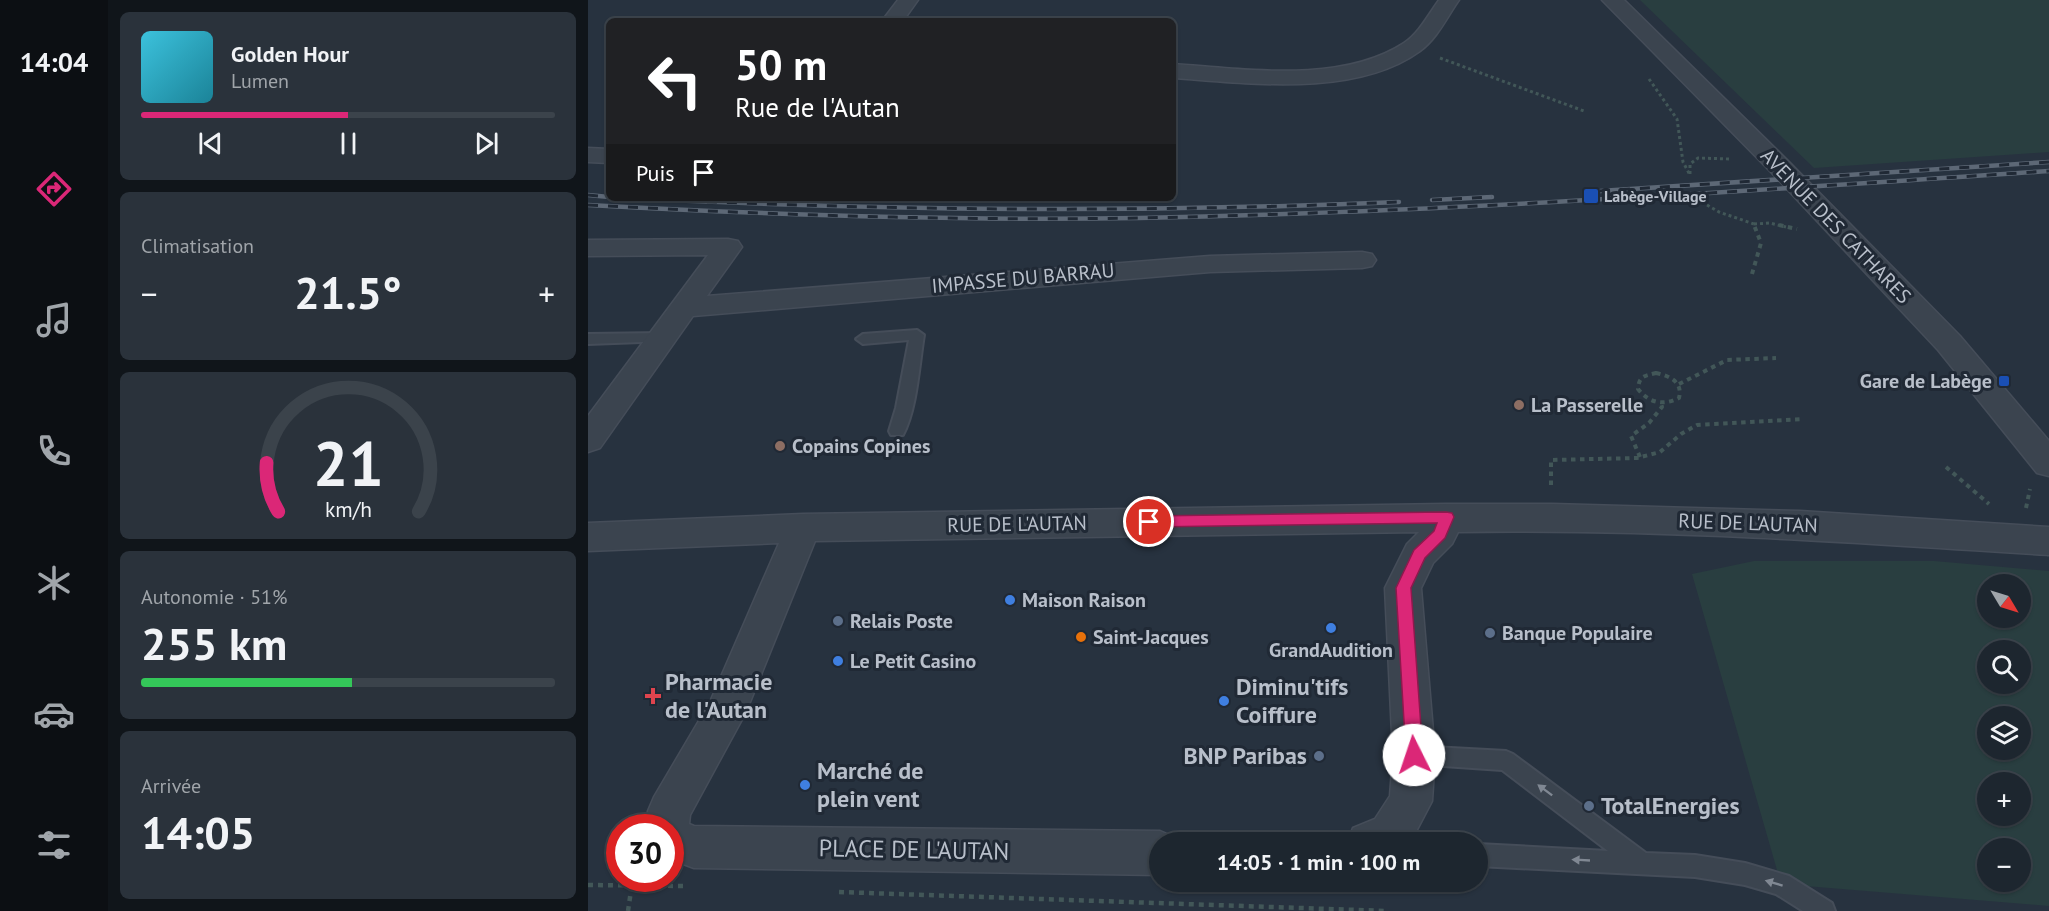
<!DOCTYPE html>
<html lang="fr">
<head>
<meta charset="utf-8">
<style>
	:root { --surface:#1d262f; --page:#2a323b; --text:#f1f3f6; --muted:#a0a5aa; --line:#3b434b; --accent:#db2777 }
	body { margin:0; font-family:"PT Sans",sans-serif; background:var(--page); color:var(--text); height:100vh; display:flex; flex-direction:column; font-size:22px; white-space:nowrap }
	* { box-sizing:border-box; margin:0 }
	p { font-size:20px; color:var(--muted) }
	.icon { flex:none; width:33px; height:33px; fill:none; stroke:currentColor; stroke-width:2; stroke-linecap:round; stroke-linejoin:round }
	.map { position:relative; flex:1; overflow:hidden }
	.sheet { display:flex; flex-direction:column; gap:12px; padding:12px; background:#10151a; width:480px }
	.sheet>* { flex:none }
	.hud { position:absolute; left:18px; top:18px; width:570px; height:183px; border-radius:9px; box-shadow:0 2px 4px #0004,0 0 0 2px var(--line); background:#202124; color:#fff; overflow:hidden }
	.needle { width:39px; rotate:128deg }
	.controls { position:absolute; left:1389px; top:574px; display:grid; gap:12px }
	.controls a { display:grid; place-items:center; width:54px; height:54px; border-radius:50%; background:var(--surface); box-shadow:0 2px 4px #0004,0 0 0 2px var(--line); font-size:30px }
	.speed { position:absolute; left:18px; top:814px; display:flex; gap:12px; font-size:30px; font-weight:700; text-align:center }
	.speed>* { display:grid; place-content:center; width:78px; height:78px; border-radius:50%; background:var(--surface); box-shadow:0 2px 4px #0004,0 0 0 2px var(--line); line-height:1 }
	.speed .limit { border:9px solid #d22; background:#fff; color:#111 }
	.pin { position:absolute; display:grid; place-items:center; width:51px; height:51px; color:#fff; margin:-26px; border:3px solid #fff; border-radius:50%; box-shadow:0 2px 6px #0007 }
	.me { position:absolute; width:66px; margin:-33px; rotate:356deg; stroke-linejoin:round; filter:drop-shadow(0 0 4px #0008) }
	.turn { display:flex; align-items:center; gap:21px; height:126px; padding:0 30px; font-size:27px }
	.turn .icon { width:78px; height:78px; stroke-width:2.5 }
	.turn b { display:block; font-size:42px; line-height:51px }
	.then { display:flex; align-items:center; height:57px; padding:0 30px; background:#0003; gap:12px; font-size:22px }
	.big { font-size:45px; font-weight:800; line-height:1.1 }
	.sheet .tile { flex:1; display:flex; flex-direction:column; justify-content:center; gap:9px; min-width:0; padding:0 21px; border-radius:9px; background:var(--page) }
	.sheet .dial { align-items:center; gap:0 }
	.dial svg { height:156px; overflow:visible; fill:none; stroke:var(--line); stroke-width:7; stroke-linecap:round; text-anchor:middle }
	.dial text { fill:var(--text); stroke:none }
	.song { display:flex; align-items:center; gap:18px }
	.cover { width:72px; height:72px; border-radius:9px; background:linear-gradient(135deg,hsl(190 70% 55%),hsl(190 70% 35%)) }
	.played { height:6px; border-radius:3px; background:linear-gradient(90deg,var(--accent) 50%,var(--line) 50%) }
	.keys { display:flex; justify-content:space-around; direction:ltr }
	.heat { display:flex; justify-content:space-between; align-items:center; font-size:33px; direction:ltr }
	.charge { height:9px; border-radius:4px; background:linear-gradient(90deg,#34c759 51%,var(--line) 0) }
	.trip { position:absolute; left:561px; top:832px; width:339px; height:60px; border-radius:30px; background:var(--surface); box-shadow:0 2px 4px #0004,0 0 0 2px var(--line); font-weight:800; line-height:60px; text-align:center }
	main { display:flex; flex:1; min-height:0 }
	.menu { display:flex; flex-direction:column; width:108px; justify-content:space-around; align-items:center; background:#0c0f13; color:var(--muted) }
	.menu .icon { width:42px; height:42px }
	.menu .on { color:var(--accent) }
	.menu b { font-size:27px; color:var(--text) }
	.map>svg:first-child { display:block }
	.green { fill:#293e40; fill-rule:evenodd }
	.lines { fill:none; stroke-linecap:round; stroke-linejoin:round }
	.lane-casing { stroke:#454d59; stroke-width:4 }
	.street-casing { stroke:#454d59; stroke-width:3 }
	.path-far2 { stroke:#425758; stroke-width:3; stroke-dasharray:3 3; stroke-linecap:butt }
	.path-far1 { stroke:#425758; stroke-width:4; stroke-dasharray:4.5 4.5; stroke-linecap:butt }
	.path { stroke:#425758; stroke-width:4.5; stroke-dasharray:5 5; stroke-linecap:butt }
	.lane { fill:#3b444f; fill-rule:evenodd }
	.street { fill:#3b444f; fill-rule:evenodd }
	.rail-casing { stroke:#5d6876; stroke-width:4.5 }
	.rail { stroke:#202935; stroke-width:3; stroke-dasharray:10; stroke-linecap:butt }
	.oneway { fill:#808893 }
	.route { fill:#db2777; stroke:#8e194d; stroke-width:1.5 }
	.transit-dot { fill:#1a4fb4; stroke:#202935; stroke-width:2 }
	.education-dot { fill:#8d6e63; stroke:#202935; stroke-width:2 }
	.shop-dot { fill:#3f7fe0; stroke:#202935; stroke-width:2 }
	.service-dot { fill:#5c6f8a; stroke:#202935; stroke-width:2 }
	.food-dot { fill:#e8710a; stroke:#202935; stroke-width:2 }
	.health-dot { fill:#e0444e; stroke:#202935; stroke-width:2 }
	.labels { text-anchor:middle; stroke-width:6; stroke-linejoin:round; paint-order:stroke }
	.far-poi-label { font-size:16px; font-weight:bold; fill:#b8bfca; stroke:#202935; text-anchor:start }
	.street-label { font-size:20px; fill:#b8bfca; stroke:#202935 }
	.poi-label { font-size:20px; font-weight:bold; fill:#b8bfca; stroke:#202935; text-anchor:start }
	.near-poi-label { font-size:24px; font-weight:bold; fill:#b8bfca; stroke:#202935; text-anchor:start }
	.near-street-label { font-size:24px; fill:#b8bfca; stroke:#202935 }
</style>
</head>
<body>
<main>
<nav class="menu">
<b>14:04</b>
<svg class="icon on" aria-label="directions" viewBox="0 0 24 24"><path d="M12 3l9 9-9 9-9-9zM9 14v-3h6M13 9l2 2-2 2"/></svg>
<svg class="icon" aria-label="music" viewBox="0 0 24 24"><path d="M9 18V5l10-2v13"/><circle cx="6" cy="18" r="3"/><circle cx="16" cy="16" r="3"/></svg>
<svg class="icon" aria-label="phone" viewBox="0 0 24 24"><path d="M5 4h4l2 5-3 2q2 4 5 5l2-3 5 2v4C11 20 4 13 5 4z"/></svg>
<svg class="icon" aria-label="climate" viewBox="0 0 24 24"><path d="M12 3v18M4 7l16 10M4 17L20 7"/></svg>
<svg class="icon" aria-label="car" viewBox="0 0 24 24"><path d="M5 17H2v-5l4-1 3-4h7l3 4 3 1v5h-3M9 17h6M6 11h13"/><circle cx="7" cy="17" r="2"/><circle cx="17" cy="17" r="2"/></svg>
<svg class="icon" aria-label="filters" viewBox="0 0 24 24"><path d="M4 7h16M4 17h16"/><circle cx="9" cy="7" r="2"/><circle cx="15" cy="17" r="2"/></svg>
</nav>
<section class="sheet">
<div class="tile">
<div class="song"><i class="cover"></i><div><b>Golden Hour</b><p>Lumen</p></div></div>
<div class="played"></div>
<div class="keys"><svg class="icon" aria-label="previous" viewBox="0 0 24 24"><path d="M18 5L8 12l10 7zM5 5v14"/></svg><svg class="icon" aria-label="pause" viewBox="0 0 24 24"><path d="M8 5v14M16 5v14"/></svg><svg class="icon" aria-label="next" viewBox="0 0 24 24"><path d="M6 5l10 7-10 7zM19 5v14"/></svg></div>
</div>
<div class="tile"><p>Climatisation</p>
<div class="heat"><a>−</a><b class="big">21.5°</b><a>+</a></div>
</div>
<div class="tile dial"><svg viewBox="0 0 100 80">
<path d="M14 69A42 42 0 1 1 86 69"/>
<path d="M14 69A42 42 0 0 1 8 44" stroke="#db2777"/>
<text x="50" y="56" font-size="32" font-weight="700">21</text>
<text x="50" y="72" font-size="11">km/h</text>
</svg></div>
<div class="tile"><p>Autonomie · 51%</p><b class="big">255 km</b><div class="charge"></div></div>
<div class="tile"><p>Arrivée</p><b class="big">14:05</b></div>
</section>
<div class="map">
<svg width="1461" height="911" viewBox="0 0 1461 911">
	<rect width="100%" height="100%" fill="#27323f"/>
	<g class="green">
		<path d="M1052,0H1461V152L1226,168Z"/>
		<path d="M1166,561H1346L1461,571V906L1193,884L1104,574ZM1400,585H1432V618H1400ZM1400,651H1432V684H1400ZM1400,717H1432V750H1400ZM1400,783H1432V816H1400ZM1400,849H1432V882H1400Z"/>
	</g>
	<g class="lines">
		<defs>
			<g id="lane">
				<path d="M329,330L336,335C331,365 329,409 315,435H303L301,431L308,408L321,340L275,344L268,339L275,334Z"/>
				<path d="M75,333L80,335L82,338L80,341L0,344V334Z"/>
				<path d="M826,746L918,751L925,754L1058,853L1107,855L1157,863L1201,876L1244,903L1247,911H1215L1188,894L1157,885L1107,877L890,866V844L1020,851L914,770L826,764L819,762L816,755L819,748Z"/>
			</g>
			<g id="street">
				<path d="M310,0H330L315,21H294Z"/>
				<path d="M851,0H871C859,17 849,39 832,51C767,98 660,83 585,78V64C657,69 753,84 816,43C831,33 840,15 851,0Z"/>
				<path d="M1014,0H1036L1202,163L1372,336L1461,441V476L1449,473L1350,350L1184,173Z"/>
				<path d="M0,148L21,149V163L0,162Z"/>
				<path d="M140,239L150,241L154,247L119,296L622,256L774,252L784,254L788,260L784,266L774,268L622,272L105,316L12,448L0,452V416L120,255L0,256V240Z"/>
				<path d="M858,504H964L1212,511L1461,527V555C1264,542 1068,529 870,532L864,544L845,563L833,588L847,755L844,801L822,843H759L765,828L787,819L802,796L805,755L797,588L819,544L831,532L227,541L158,712L102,815L101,824L106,826L572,831L588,838L590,843H572V875L106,868L82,859V828H57L60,811L66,797L122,702L191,543L0,551V523L215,514Z"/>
			</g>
		</defs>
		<use href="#lane" class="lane-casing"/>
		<use href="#street" class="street-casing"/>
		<g class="path-far2">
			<path d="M852,58L996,111"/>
			<path d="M1061,79L1089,119L1095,162L1102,175"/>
			<path d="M1102,174V164L1110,158L1142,159"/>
			<path d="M1119,205L1131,212L1166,224L1167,227"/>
			<path d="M1166,224L1182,223L1198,227"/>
		</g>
		<g class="path-far1">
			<path d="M1191,225L1209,229"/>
			<path d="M1164,274L1173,243L1166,225"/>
			<path d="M1068,373C1082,376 1095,382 1091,398C1075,406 1061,403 1050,389C1051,376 1056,376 1068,373Z"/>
			<path d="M1091,384L1139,360L1188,358"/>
			<path d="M1052,457L1043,436L1061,423L1074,407L1073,403"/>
			<path d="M1358,467L1401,504"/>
			<path d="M963,485V460L1049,458L1072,452L1093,434L1109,425L1215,419"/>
			<path d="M1438,508L1442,489"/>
		</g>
		<g class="path">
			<path d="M0,885L96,886"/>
			<path d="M251,892L799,911"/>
			<path d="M40,911L44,884L48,879"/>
		</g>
		<use href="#lane" class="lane"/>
		<use href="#street" class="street"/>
		<defs>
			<g id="rail">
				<path d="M1012,191L1461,162"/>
				<path d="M0,195L21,197"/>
				<path d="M39,198C297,211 553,213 811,202"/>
				<path d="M844,200L904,197"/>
				<path d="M0,205C184,215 367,221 551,218C855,212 1158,191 1461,171"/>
			</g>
		</defs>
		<use href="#rail" class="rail-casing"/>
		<use href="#rail" class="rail"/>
	</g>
	<defs><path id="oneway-solid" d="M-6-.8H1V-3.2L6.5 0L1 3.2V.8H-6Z" transform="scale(1.5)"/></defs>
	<g class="oneway">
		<use href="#oneway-solid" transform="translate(957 790) rotate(-143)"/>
		<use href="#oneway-solid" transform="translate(993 860) rotate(-177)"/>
		<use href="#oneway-solid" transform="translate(1186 883) rotate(-163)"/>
	</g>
	<path class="route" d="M858,512L864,513L866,517L857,538L837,558L823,588L835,755L832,760L826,763L820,760L818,755L808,588L826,550L846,531L849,523L561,527L556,525L554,522L556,518L561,516Z"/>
	<g class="transit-dot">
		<rect x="995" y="188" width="16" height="16" rx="3"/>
		<rect x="1410" y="375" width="12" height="12" rx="3"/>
	</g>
	<g class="education-dot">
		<circle cx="931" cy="405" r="6"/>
		<circle cx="192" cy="446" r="6"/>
	</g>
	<g class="shop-dot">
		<circle cx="422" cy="600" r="6"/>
		<circle cx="743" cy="628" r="6"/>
		<circle cx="250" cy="661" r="6"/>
		<circle cx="636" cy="701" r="6"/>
		<circle cx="217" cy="785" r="6"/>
	</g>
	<g class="service-dot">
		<circle cx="250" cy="621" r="6"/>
		<circle cx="902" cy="633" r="6"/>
		<circle cx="731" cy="756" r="6"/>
		<circle cx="1001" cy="806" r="6"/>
	</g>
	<circle class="food-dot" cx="493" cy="637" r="6"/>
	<path class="health-dot" d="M62 687h6v6h6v6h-6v6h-6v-6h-6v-6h6z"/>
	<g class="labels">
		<g class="far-poi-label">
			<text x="1016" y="202">Labège-Village</text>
		</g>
		<g class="street-label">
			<text transform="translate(1248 226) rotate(46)" y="7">AVENUE DES CATHARES</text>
			<text transform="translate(435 278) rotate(-5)" y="7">IMPASSE DU BARRAU</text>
			<text transform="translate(1160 523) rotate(2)" y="7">RUE DE L'AUTAN</text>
			<text transform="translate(429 524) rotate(-1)" y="7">RUE DE L'AUTAN</text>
		</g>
		<g class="poi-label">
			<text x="1404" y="388" text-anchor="end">Gare de Labège</text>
			<text x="943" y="412">La Passerelle</text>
			<text x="204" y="453">Copains Copines</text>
			<text x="434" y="607">Maison Raison</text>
			<text x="262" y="628">Relais Poste</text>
			<text x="914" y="640">Banque Populaire</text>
			<text x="505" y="644">Saint-Jacques</text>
			<text x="743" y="657" text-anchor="middle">GrandAudition</text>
			<text x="262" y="668">Le Petit Casino</text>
		</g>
		<g class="near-poi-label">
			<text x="77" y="690">Pharmacie<tspan x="77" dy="28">de l'Autan</tspan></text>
			<text x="648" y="695">Diminu'tifs<tspan x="648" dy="28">Coiffure</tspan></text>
			<text x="719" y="764" text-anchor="end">BNP Paribas</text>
			<text x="229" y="779">Marché de<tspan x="229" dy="28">plein vent</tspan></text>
			<text x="1013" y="814">TotalEnergies</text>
		</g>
		<g class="near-street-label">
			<text transform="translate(326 850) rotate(1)" y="8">PLACE DE L'AUTAN</text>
		</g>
	</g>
</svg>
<div class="controls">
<a><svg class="needle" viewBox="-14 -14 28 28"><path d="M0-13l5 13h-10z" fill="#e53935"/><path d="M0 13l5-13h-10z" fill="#a0a5aa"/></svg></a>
<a><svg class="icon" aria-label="search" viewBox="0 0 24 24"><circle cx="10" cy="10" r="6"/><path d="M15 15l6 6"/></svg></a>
<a><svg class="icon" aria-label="layers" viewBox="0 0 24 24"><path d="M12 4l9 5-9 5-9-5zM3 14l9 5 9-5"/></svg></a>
<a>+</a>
<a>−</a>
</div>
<div class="speed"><div class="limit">30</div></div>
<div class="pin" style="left:561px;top:522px;background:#d93025"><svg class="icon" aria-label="arrive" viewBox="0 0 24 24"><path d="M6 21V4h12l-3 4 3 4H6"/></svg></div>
<svg class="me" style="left:826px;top:755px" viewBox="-20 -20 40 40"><circle r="19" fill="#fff"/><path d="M0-13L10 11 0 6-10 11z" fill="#db2777"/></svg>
<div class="trip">14:05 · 1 min · 100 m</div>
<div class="hud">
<div class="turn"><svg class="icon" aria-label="left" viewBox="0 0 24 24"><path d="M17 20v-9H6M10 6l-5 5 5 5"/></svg><div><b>50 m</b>Rue de l'Autan</div></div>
<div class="then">Puis<svg class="icon" aria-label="arrive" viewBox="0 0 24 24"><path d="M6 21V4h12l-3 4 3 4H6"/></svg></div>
</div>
</div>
</main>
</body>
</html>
